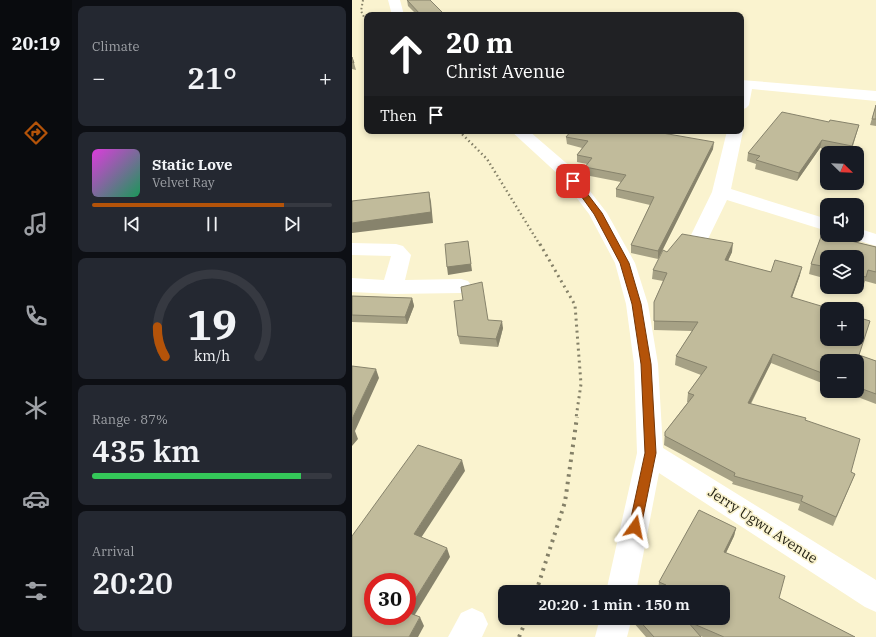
<!DOCTYPE html>
<html lang="en">
<head>
<meta charset="utf-8">
<style>
	:root { --surface:#171b24; --page:#242831; --text:#f1f3f6; --muted:#9ea1a6; --line:#363941; --accent:#b45309 }
	body { margin:0; font-family:"IBM Plex Serif",serif; background:var(--page); color:var(--text); height:100vh; display:flex; flex-direction:column; font-size:15px; white-space:nowrap }
	* { box-sizing:border-box; margin:0 }
	p { font-size:13px; color:var(--muted) }
	.icon { flex:none; width:22px; height:22px; fill:none; stroke:currentColor; stroke-width:2; stroke-linecap:round; stroke-linejoin:round }
	.map { position:relative; flex:1; overflow:hidden }
	.side { display:flex; flex-direction:column; gap:6px; padding:6px; background:#0d0f14; width:280px }
	.side>* { flex:none }
	.top-card { position:absolute; left:12px; top:12px; width:380px; height:122px; border-radius:8px; box-shadow:0 2px 6px #0003; background:#202124; color:#fff; overflow:hidden }
	.needle { width:26px; rotate:113deg }
	.buttons { position:absolute; left:468px; top:146px; display:grid; gap:8px }
	.buttons a { display:grid; place-items:center; width:44px; height:44px; border-radius:8px; background:var(--surface); box-shadow:0 2px 6px #0003; font-size:20px }
	.speed { position:absolute; left:12px; top:573px; display:flex; gap:8px; font-size:20px; font-weight:700; text-align:center }
	.speed>* { display:grid; place-content:center; width:52px; height:52px; border-radius:50%; background:var(--surface); box-shadow:0 2px 6px #0003; line-height:1 }
	.speed .limit { border:6px solid #d22; background:#fff; color:#111 }
	.pin { position:absolute; display:grid; place-items:center; width:34px; height:34px; color:#fff; margin:-17px; border-radius:8px; box-shadow:0 2px 6px #0006 }
	.me { position:absolute; width:44px; margin:-22px; rotate:12deg; stroke-linejoin:round; filter:drop-shadow(0 0 3px #0008) }
	.turn { display:flex; align-items:center; gap:14px; height:84px; padding:0 16px; font-size:18px }
	.turn .icon { width:52px; height:52px; stroke-width:2.5 }
	.turn b { display:block; font-size:28px; line-height:34px }
	.then { display:flex; align-items:center; height:38px; padding:0 16px; background:#0003; gap:8px; font-size:15px }
	.big { font-size:30px; font-weight:600; line-height:1.1 }
	.side .tile { flex:1; display:flex; flex-direction:column; justify-content:center; gap:6px; min-width:0; padding:0 14px; border-radius:8px; background:var(--page) }
	.side .dial { align-items:center; gap:0 }
	.dial svg { height:104px; overflow:visible; fill:none; stroke:var(--line); stroke-width:7; stroke-linecap:round; text-anchor:middle }
	.dial text { fill:var(--text); stroke:none }
	.song { display:flex; align-items:center; gap:12px }
	.cover { width:48px; height:48px; border-radius:6px; background:linear-gradient(135deg,hsl(300 70% 55%),hsl(150 70% 35%)) }
	.played { height:4px; border-radius:2px; background:linear-gradient(90deg,var(--accent) 80%,var(--line) 80%) }
	.keys { display:flex; justify-content:space-around; direction:ltr }
	.heat { display:flex; justify-content:space-between; align-items:center; font-size:22px; direction:ltr }
	.charge { height:6px; border-radius:3px; background:linear-gradient(90deg,#34c759 87%,var(--line) 0) }
	.trip { position:absolute; left:146px; top:585px; width:232px; height:40px; border-radius:8px; background:var(--surface); box-shadow:0 2px 6px #0003; font-weight:600; line-height:40px; text-align:center }
	main { display:flex; flex:1; min-height:0 }
	.dock { display:flex; flex-direction:column; width:72px; justify-content:space-around; align-items:center; background:#090b0e; color:var(--muted) }
	.dock .icon { width:28px; height:28px }
	.dock .current { color:var(--accent) }
	.dock b { font-size:18px; color:var(--text) }
	.map>svg:first-child { display:block }
	.lines { fill:none; stroke-linecap:round; stroke-linejoin:round }
	.street { fill:#fff; fill-rule:evenodd }
	.rail-far3 { stroke:#848068; stroke-width:2; stroke-dasharray:1.5 2.5; stroke-linecap:butt }
	.rail-far2 { stroke:#848068; stroke-width:2.5; stroke-dasharray:1.5 3; stroke-linecap:butt }
	.rail-far1 { stroke:#848068; stroke-width:3; stroke-dasharray:2 4; stroke-linecap:butt }
	.rail { stroke:#848068; stroke-width:4; stroke-dasharray:2.5 5; stroke-linecap:butt }
	.wall { fill:#a6a185 }
	.shaded-wall { fill:#87836c }
	.building { fill:#c1bb9b; stroke:#87836c }
	.route { fill:#b45309; stroke:#753606 }
	.labels { text-anchor:middle; stroke-width:3.5; stroke-linejoin:round; paint-order:stroke }
	.near-street-label { font-size:14px; fill:#242214; stroke:#faf3cf }
</style>
</head>
<body>
<main>
<nav class="dock">
<b>20:19</b>
<svg class="icon current" aria-label="directions" viewBox="0 0 24 24"><path d="M12 3l9 9-9 9-9-9zM9 14v-3h6M13 9l2 2-2 2"/></svg>
<svg class="icon" aria-label="music" viewBox="0 0 24 24"><path d="M9 18V5l10-2v13"/><circle cx="6" cy="18" r="3"/><circle cx="16" cy="16" r="3"/></svg>
<svg class="icon" aria-label="phone" viewBox="0 0 24 24"><path d="M5 4h4l2 5-3 2q2 4 5 5l2-3 5 2v4C11 20 4 13 5 4z"/></svg>
<svg class="icon" aria-label="climate" viewBox="0 0 24 24"><path d="M12 3v18M4 7l16 10M4 17L20 7"/></svg>
<svg class="icon" aria-label="car" viewBox="0 0 24 24"><path d="M5 17H2v-5l4-1 3-4h7l3 4 3 1v5h-3M9 17h6M6 11h13"/><circle cx="7" cy="17" r="2"/><circle cx="17" cy="17" r="2"/></svg>
<svg class="icon" aria-label="filters" viewBox="0 0 24 24"><path d="M4 7h16M4 17h16"/><circle cx="9" cy="7" r="2"/><circle cx="15" cy="17" r="2"/></svg>
</nav>
<section class="side">
<div class="tile"><p>Climate</p>
<div class="heat"><a>−</a><b class="big">21°</b><a>+</a></div>
</div>
<div class="tile">
<div class="song"><i class="cover"></i><div><b>Static Love</b><p>Velvet Ray</p></div></div>
<div class="played"></div>
<div class="keys"><svg class="icon" aria-label="previous" viewBox="0 0 24 24"><path d="M18 5L8 12l10 7zM5 5v14"/></svg><svg class="icon" aria-label="pause" viewBox="0 0 24 24"><path d="M8 5v14M16 5v14"/></svg><svg class="icon" aria-label="next" viewBox="0 0 24 24"><path d="M6 5l10 7-10 7zM19 5v14"/></svg></div>
</div>
<div class="tile dial"><svg viewBox="0 0 100 80">
<path d="M14 69A42 42 0 1 1 86 69"/>
<path d="M14 69A42 42 0 0 1 8 46" stroke="#b45309"/>
<text x="50" y="56" font-size="32" font-weight="700">19</text>
<text x="50" y="72" font-size="11">km/h</text>
</svg></div>
<div class="tile"><p>Range · 87%</p><b class="big">435 km</b><div class="charge"></div></div>
<div class="tile"><p>Arrival</p><b class="big">20:20</b></div>
</section>
<div class="map">
<svg width="524" height="637" viewBox="0 0 524 637">
	<rect width="100%" height="100%" fill="#faf3cf"/>
	<g class="lines">
		<g class="street">
			<path d="M36,0H48L52,15H40Z"/>
			<path d="M389,80L524,91V101L400,89L397,105L394,108L389,110Z"/>
			<path d="M389,128L391,131L379,189L475,219V231L375,200L356,239L349,241L342,239L339,235L360,192L375,131H389Z"/>
			<path d="M159,131H177L220,168L255,213L283,263L296,304L306,364L311,448L524,580V612L513,607L307,473L284,592H254L285,453L282,364L274,304L263,263L237,214L208,176Z"/>
			<path d="M505,228L524,234V246L498,238L496,235H505Z"/>
			<path d="M0,243L44,244L51,246L59,255L53,280L109,279L116,281L120,286L116,291L109,293L41,294L0,292V278L32,280L39,256L0,255Z"/>
			<path d="M120,608L131,613L136,624L130,637H96L109,613Z"/>
			<path d="M248,618H280L275,637H243Z"/>
		</g>
		<path class="rail-far3" d="M11,0L9,11L15,23"/>
		<path class="rail-far2" d="M107,131L135,159L188,245"/>
		<path class="rail-far1" d="M188,244L223,305L229,384L224,418"/>
		<g class="rail">
			<path d="M184,592L213,502L225,417"/>
			<path d="M167,637L175,618"/>
		</g>
	</g>
	<g class="wall">
		<path d="M55,0L93,15H65L56,6Z"/>
		<path d="M0,57L2,63L4,70L0,69Z"/>
		<path d="M524,105V126L518,125Z"/>
		<path d="M477,122L507,125L499,153H493L468,148L445,181L403,169L404,164L395,161L396,153Z"/>
		<path d="M214,137L361,149L306,259L279,253V245L298,205L264,197V189L269,182L233,175V167L235,164L225,162V155L230,148L215,144Z"/>
		<path d="M470,234L524,247V284L513,281L511,287L505,286V257H475V279L457,274L459,264Z"/>
		<path d="M315,252H380L376,261L419,272L448,275L440,297L507,355L524,361V404L490,391H505V361H475V385L419,363L399,404L453,420L499,472L503,474L481,526L446,510L448,504L380,484L381,482L312,445L313,432L336,402H335L336,393L349,375L323,365L324,356L340,331L302,330V302L311,281L300,279L301,270Z"/>
		<path d="M0,296L60,298L62,306L55,324L0,322Z"/>
		<path d="M136,320L151,328L146,347L108,344L106,336Z"/>
		<path d="M384,528L382,536L374,553L427,598L503,637H351L348,636L349,637H294L281,622V618H371L306,590L307,582Z"/>
	</g>
	<g class="shaded-wall">
		<path d="M470,140L468,148L445,181L447,173Z"/>
		<path d="M362,142L361,149L306,259V251Z"/>
		<path d="M77,192L79,202L81,223L0,233V223Z"/>
		<path d="M116,241L120,271L96,275L95,267Z"/>
		<path d="M381,243L380,252L372,269L373,260Z"/>
		<path d="M450,267L448,275L437,306L439,297Z"/>
		<path d="M60,298L62,306L55,324L53,317Z"/>
		<path d="M150,321L151,328L146,347L144,339Z"/>
		<path d="M421,354L419,363L394,412L396,403Z"/>
		<path d="M24,369L27,378L3,431L6,439L0,446V419Z"/>
		<path d="M110,460L113,471L65,544L62,534Z"/>
		<path d="M384,528L382,536L370,561L372,552Z"/>
		<path d="M95,548L98,557L59,621L55,612Z"/>
		<path d="M68,617L72,626L66,637H57Z"/>
	</g>
	<g class="building">
		<path d="M55,0H78L93,15H69Z"/>
		<path d="M0,57L2,63L0,62Z"/>
		<path d="M524,105V119H520Z"/>
		<path d="M430,112L477,122L478,120L507,125L500,146L470,140L447,173L404,160L408,156L396,153Z"/>
		<path d="M219,131H299L362,142L306,251L279,245L302,197L264,189L274,175L233,167L240,158L225,155L236,141L214,137Z"/>
		<path d="M77,192L79,212L0,223V201Z"/>
		<path d="M330,234L381,243L373,260L419,272L423,260L450,267L439,297L479,309H475V339H505V317L518,321L507,355L524,361V394L505,387V361H475V375L421,354L396,403L454,418L453,420L508,439L499,472L503,474L484,517L449,501L451,496L382,476L383,473L313,436V432L342,395L336,393L355,367L324,356L346,322L302,321V302L315,273L301,270L311,250L315,252Z"/>
		<path d="M470,234L524,247V272L516,270L514,277L505,275V257H475V267L459,264Z"/>
		<path d="M116,241L119,264L95,267L93,244Z"/>
		<path d="M130,282L136,320L150,321L144,339L106,336L102,301L111,300L109,287Z"/>
		<path d="M0,296L60,298L53,317L0,315Z"/>
		<path d="M0,366L24,369L0,419Z"/>
		<path d="M66,445L110,460L62,534L95,548L55,612V582H21V616H55V612L68,617L57,637H0V536Z"/>
		<path d="M347,510L384,528L372,552L433,576L427,598L503,637H372L335,621L349,637H302L285,618H371V592H306L314,585L307,582Z"/>
	</g>
	<path class="route" d="M219,179H224L250,213L277,263L289,304L299,364L304,453L289,527L287,531L283,532L279,531L277,527L293,453L289,364L280,304L268,263L242,214L219,182Z"/>
	<g class="labels">
		<g class="near-street-label">
			<text transform="translate(411 525) rotate(33)" y="5">Jerry Ugwu Avenue</text>
		</g>
	</g>
</svg>
<div class="buttons">
<a><svg class="needle" viewBox="-14 -14 28 28"><path d="M0-13l5 13h-10z" fill="#e53935"/><path d="M0 13l5-13h-10z" fill="#9ea1a6"/></svg></a>
<a><svg class="icon" aria-label="sound" viewBox="0 0 24 24"><path d="M4 9h4l5-4v14l-5-4H4zM17 9q2 3 0 6"/></svg></a>
<a><svg class="icon" aria-label="layers" viewBox="0 0 24 24"><path d="M12 4l9 5-9 5-9-5zM3 14l9 5 9-5"/></svg></a>
<a>+</a>
<a>−</a>
</div>
<div class="speed"><div class="limit">30</div></div>
<div class="pin" style="left:221px;top:181px;background:#d93025"><svg class="icon" aria-label="arrive" viewBox="0 0 24 24"><path d="M6 21V4h12l-3 4 3 4H6"/></svg></div>
<svg class="me" style="left:283px;top:527px" viewBox="-20 -20 40 40"><path d="M0-17L14 15 0 8-14 15z" fill="#b45309" stroke="#fff" stroke-width="4"/></svg>
<div class="trip">20:20 · 1 min · 150 m</div>
<div class="top-card">
<div class="turn"><svg class="icon" aria-label="ahead" viewBox="0 0 24 24"><path d="M12 20V5M6 11l6-6 6 6"/></svg><div><b>20 m</b>Christ Avenue</div></div>
<div class="then">Then<svg class="icon" aria-label="arrive" viewBox="0 0 24 24"><path d="M6 21V4h12l-3 4 3 4H6"/></svg></div>
</div>
</div>
</main>
</body>
</html>
